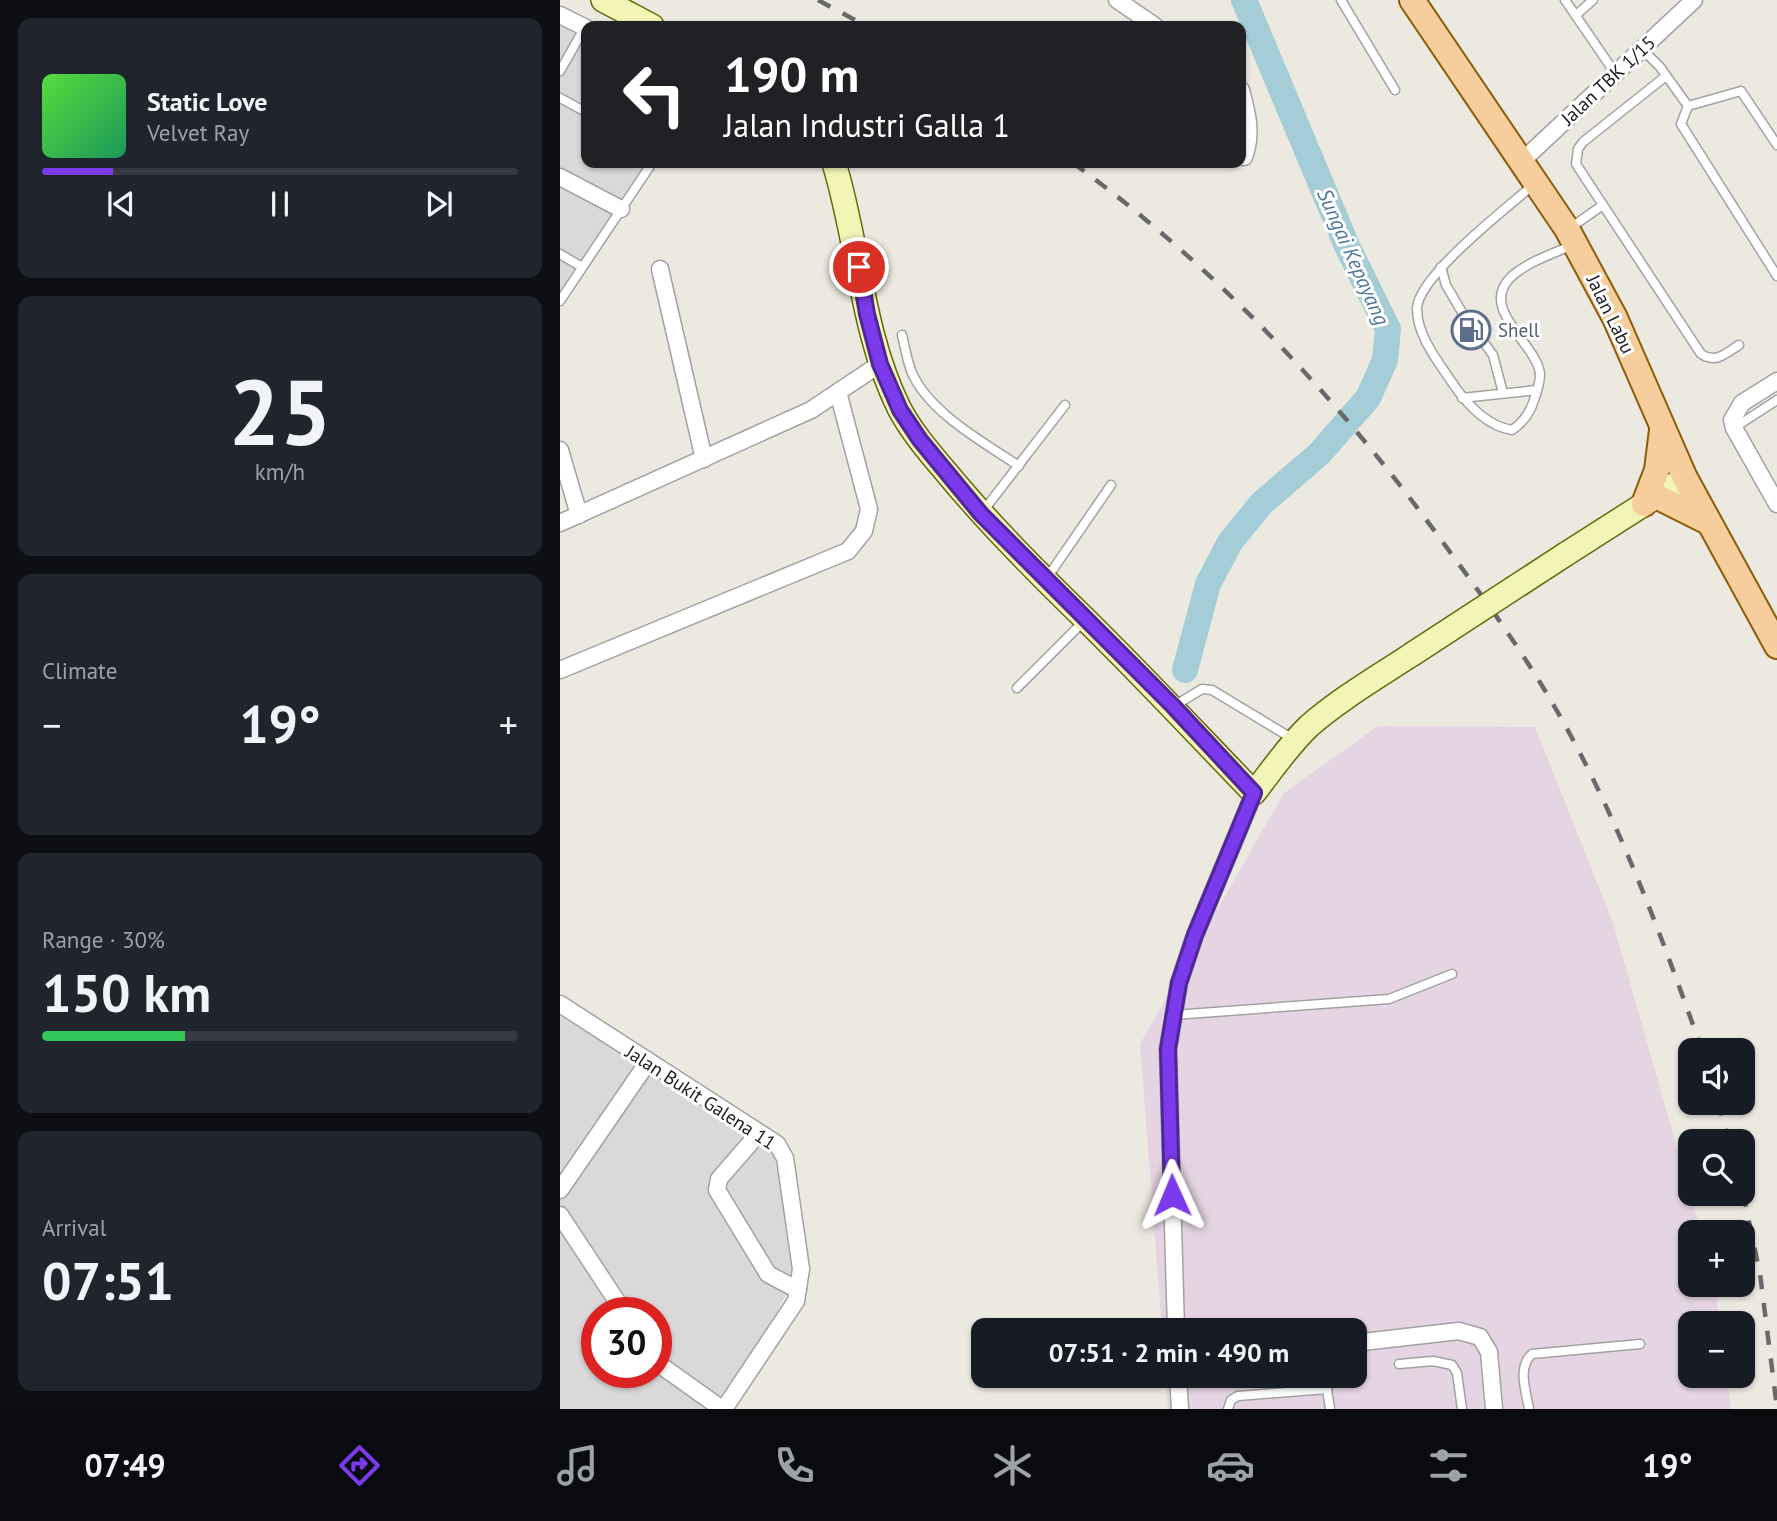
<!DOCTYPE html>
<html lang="en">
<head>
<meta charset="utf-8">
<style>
	:root { --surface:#171b24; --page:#20242c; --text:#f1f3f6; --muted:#9ea1a6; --line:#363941; --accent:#7c3aed }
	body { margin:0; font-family:"PT Sans",sans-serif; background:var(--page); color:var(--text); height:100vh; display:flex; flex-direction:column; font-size:26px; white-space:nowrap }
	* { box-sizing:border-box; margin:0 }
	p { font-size:23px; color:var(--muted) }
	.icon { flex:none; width:38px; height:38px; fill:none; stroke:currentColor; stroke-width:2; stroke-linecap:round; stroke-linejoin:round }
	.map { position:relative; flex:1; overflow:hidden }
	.details { display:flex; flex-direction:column; gap:18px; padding:18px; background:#0d0f14; width:560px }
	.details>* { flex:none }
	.banner { position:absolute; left:21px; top:21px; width:665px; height:147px; border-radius:14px; box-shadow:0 2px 5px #0004; background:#202124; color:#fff; overflow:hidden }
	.buttons { position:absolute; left:1118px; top:1038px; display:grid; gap:14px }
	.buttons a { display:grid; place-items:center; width:77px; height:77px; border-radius:14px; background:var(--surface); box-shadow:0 2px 5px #0004; font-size:35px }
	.speed { position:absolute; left:21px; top:1297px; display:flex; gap:14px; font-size:35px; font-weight:700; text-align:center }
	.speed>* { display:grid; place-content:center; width:91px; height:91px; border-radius:50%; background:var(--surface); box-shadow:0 2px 5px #0004; line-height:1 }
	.speed .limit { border:10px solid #d22; background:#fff; color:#111 }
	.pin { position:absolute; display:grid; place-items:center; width:60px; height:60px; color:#fff; margin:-30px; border:4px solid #fff; border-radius:50%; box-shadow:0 2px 7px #0007 }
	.me { position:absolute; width:77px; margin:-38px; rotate:359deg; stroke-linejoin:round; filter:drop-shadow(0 0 5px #0008) }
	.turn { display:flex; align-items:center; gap:24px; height:147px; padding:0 28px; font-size:32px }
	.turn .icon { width:91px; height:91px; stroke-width:2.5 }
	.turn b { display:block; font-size:49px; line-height:60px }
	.big { font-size:52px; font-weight:700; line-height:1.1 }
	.details .tile { flex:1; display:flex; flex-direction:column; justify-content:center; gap:10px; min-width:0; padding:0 24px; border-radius:14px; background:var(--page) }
	.details .dial { align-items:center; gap:0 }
	.dial b { font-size:91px; line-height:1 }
	.song { display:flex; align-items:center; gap:21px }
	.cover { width:84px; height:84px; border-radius:10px; background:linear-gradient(135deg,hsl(110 70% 55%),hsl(150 70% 35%)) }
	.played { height:7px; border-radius:4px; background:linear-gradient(90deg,var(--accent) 15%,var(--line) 15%) }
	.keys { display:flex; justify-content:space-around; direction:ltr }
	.heat { display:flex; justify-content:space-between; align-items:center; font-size:38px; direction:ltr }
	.charge { height:10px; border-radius:5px; background:linear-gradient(90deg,#34c759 30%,var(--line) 0) }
	.trip { position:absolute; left:411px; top:1318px; width:396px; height:70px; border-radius:14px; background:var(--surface); box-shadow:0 2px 5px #0004; font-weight:700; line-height:70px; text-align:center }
	.menu { display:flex; height:112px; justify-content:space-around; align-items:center; background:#090b0e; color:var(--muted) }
	.menu .icon { width:49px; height:49px }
	.menu .current { color:var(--accent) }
	.menu b { font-size:32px; color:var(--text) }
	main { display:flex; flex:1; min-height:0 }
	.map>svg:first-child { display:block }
	.residential { fill:#dad8d8; fill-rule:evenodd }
	.industrial { fill:#e5d4e2 }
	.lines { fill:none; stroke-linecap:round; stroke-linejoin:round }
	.river { stroke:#a4cdd8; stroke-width:26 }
	.service-casing { stroke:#a2a2a2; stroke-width:11 }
	.minor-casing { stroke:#a2a2a2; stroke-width:19 }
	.secondary-casing { stroke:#626a0a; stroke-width:26 }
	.primary-casing { stroke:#8b5d08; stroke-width:28 }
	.service { stroke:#fff; stroke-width:8 }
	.minor { stroke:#fff; stroke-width:16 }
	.secondary { stroke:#f3f5b7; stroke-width:23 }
	.primary { stroke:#f6ce9d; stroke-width:24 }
	.rail { stroke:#696969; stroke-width:4.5; stroke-dasharray:14 14; stroke-linecap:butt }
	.secondary-bridge-casing { stroke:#626a0a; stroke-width:26; stroke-linecap:butt }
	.secondary-bridge { stroke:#f3f5b7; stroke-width:23 }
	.route-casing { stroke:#51269a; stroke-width:18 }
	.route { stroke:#7c3aed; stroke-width:12 }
	.labels { text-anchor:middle; stroke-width:6; stroke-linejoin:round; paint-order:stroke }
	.street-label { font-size:19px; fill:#1b1b1b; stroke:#fff }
	.service-label { font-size:19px; fill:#4e5e75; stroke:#fff; text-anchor:start }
	.water-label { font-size:21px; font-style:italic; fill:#4b769e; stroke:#fff }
</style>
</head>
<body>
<main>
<section class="details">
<div class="tile">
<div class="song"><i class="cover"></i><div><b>Static Love</b><p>Velvet Ray</p></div></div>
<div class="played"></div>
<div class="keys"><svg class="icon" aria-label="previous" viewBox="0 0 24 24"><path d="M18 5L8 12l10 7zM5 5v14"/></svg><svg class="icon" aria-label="pause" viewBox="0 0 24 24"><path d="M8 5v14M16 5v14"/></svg><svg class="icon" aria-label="next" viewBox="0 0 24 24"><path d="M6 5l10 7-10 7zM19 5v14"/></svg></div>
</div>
<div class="tile dial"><b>25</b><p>km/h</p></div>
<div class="tile"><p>Climate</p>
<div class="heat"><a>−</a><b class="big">19°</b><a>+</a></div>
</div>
<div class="tile"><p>Range · 30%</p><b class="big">150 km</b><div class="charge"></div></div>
<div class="tile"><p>Arrival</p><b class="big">07:51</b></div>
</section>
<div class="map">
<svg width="1217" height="1409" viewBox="0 0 1217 1409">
	<rect width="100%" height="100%" fill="#ece9e1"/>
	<g class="residential">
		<path d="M0,7L35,26H26V163H92L0,298Z"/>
		<path d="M0,1016L217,1144L241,1269L162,1409H0ZM37,1312H96V1372H37Z"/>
	</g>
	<path class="industrial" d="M818,726L975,727L1053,923L1141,1232H1130V1284L1155,1285L1160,1323H1130V1376H1167L1171,1409H608L605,1376H794V1330H602L580,1044L724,793Z"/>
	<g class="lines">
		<path class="river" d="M625,670L648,584L670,542L702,503L759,454L808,398L825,360L828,329L787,246L684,0"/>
		<defs>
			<g id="service">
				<path d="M781,0L835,90"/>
				<path d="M1005,0L1055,73"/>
				<path d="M1016,15L1033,0"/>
				<path d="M1082,49L1100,67L1128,106"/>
				<path d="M0,71L25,27"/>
				<path d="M1106,76L1023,142L1018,149L1016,164L1141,354C1156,364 1166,353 1179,345"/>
				<path d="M0,98L26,112"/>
				<path d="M1128,106L1121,124L1217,276"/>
				<path d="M1128,106L1181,91L1217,145"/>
				<path d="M973,185C948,207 857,277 857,309C857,335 877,360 891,381C905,402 926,426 952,430C964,422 970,413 974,400C977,392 980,382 980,374C977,344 919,310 950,278C966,262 993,254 1012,245"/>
				<path d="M1010,228L1043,205"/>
				<path d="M0,254L22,267"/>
				<path d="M881,267L886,285L903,314L933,355L943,393"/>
				<path d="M0,301L92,163"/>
				<path d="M342,335C345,347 347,361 352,373C370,413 423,442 459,466"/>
				<path d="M902,398L977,390"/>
				<path d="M1174,428L1217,400"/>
				<path d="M424,510L505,405"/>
				<path d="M487,578L551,485"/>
				<path d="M457,688L524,621"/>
				<path d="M614,706L642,689L652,690L733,739"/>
				<path d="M614,1015L829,999L892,974"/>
				<path d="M839,1364L873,1361L892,1365L897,1373L902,1409"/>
				<path d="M765,1376L767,1389"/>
				<path d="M668,1409L671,1400L678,1396L767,1389L770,1409"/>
				<path d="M969,1409C966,1391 957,1367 972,1354L1080,1344"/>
			</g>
			<g id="minor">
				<path d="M557,0L595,26"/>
				<path d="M0,15L26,28"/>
				<path d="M681,90C687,113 693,134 684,157"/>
				<path d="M962,161L1134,0"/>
				<path d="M0,177L61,209"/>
				<path d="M100,269L144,459"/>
				<path d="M1217,381L1182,403L1172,420L1174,428L1217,504"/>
				<path d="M0,450L19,515"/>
				<path d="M0,523L251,410L320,364"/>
				<path d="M0,670L288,551L304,531L309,509L278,392"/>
				<path d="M0,1004L217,1144L225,1158L241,1269L236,1301L164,1409"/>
				<path d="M199,1133L159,1179L157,1190L208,1274L238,1290"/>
				<path d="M0,1190L88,1062"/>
				<path d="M0,1215L64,1312"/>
				<path d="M616,1330L608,1049L619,983L635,935L694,793"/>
				<path d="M794,1343L899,1331L920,1337L929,1352L934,1409"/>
				<path d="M96,1362L162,1409"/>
				<path d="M618,1376L620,1409"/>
			</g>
			<g id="secondary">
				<path d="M43,0L92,26"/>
				<path d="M274,163C299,244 301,331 339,408C351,431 369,452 386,472C429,524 476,571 524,618C582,675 637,734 694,793C712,770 728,746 749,726C780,699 816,678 851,655"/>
				<path d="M1006,554L1125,478"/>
			</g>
			<g id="primary">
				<path d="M852,0L1007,229L1055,318L1125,478L1217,646"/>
				<path d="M1096,496L1146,521"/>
				<path d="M1084,504L1097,470L1102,430"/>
			</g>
		</defs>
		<use href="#service" class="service-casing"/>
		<use href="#minor" class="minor-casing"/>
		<use href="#secondary" class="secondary-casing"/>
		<use href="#primary" class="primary-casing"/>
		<use href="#service" class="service"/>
		<use href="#minor" class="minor"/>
		<use href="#secondary" class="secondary"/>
		<use href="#primary" class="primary"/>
		<g class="rail">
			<path d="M258,0L306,26"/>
			<path d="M513,163C660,270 784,405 890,552C926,601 962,651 993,704C1056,812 1100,932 1142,1050"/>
			<path d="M1158,1102L1169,1141"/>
			<path d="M1183,1193L1200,1274L1217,1408"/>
		</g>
		<defs>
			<path id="secondary-bridge" d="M851,655L1006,554"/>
		</defs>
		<use href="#secondary-bridge" class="secondary-bridge-casing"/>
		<use href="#secondary-bridge" class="secondary-bridge"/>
	</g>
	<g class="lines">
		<defs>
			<path id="route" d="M299,267L307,314L320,364L340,410L360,440L421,514L613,706L694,793L635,935L619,983L608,1049L612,1195"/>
		</defs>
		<use href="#route" class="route-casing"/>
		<use href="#route" class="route"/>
	</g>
	<defs>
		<symbol id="fuel-ring" viewBox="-11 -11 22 22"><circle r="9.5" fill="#fff" stroke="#5c6f8a" stroke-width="1.5"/><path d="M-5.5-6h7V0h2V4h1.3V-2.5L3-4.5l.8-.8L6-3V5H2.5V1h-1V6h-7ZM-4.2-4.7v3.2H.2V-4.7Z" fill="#5c6f8a"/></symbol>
	</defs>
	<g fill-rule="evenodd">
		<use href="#fuel-ring" x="889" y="308" width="44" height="44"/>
	</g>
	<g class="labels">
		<g class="street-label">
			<text transform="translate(1048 80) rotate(-43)" y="7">Jalan TBK 1/15</text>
			<text transform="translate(1051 314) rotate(64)" y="7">Jalan Labu</text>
			<text transform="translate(141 1097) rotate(33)" y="7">Jalan Bukit Galena 11</text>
		</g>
		<g class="service-label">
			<text x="938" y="337">Shell</text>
		</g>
		<g class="water-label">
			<text transform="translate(793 257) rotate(66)" y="7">Sungai Kepayang</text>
		</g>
	</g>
</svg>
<div class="buttons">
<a><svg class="icon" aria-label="sound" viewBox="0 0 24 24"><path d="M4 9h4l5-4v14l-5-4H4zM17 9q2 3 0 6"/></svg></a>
<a><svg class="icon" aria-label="search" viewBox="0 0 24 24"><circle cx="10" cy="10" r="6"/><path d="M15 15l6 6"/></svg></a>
<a>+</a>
<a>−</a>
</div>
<div class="speed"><div class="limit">30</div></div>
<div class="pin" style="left:299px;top:267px;background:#d93025"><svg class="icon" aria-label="arrive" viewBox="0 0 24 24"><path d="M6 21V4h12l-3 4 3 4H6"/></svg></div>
<svg class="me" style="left:612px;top:1195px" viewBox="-20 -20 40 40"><path d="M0-17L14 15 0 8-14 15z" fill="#7c3aed" stroke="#fff" stroke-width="4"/></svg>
<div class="trip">07:51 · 2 min · 490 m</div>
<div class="banner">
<div class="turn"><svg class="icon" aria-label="left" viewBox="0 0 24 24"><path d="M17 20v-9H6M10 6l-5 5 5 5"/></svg><div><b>190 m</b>Jalan Industri Galla 1</div></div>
</div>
</div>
</main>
<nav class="menu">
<b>07:49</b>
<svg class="icon current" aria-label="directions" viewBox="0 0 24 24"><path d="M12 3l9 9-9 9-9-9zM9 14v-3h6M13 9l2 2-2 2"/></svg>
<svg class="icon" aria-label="music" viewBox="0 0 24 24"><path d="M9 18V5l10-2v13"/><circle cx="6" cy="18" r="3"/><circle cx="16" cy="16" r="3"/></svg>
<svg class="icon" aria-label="phone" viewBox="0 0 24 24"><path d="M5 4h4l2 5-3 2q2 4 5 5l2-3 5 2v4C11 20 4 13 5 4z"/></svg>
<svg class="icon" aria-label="climate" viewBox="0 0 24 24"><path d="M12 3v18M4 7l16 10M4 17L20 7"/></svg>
<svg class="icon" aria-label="car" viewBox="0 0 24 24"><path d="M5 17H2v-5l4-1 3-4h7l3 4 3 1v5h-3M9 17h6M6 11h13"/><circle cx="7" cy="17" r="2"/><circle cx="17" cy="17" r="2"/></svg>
<svg class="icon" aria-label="filters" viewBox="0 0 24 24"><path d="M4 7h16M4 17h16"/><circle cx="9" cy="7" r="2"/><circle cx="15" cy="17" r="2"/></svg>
<b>19°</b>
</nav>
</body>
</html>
